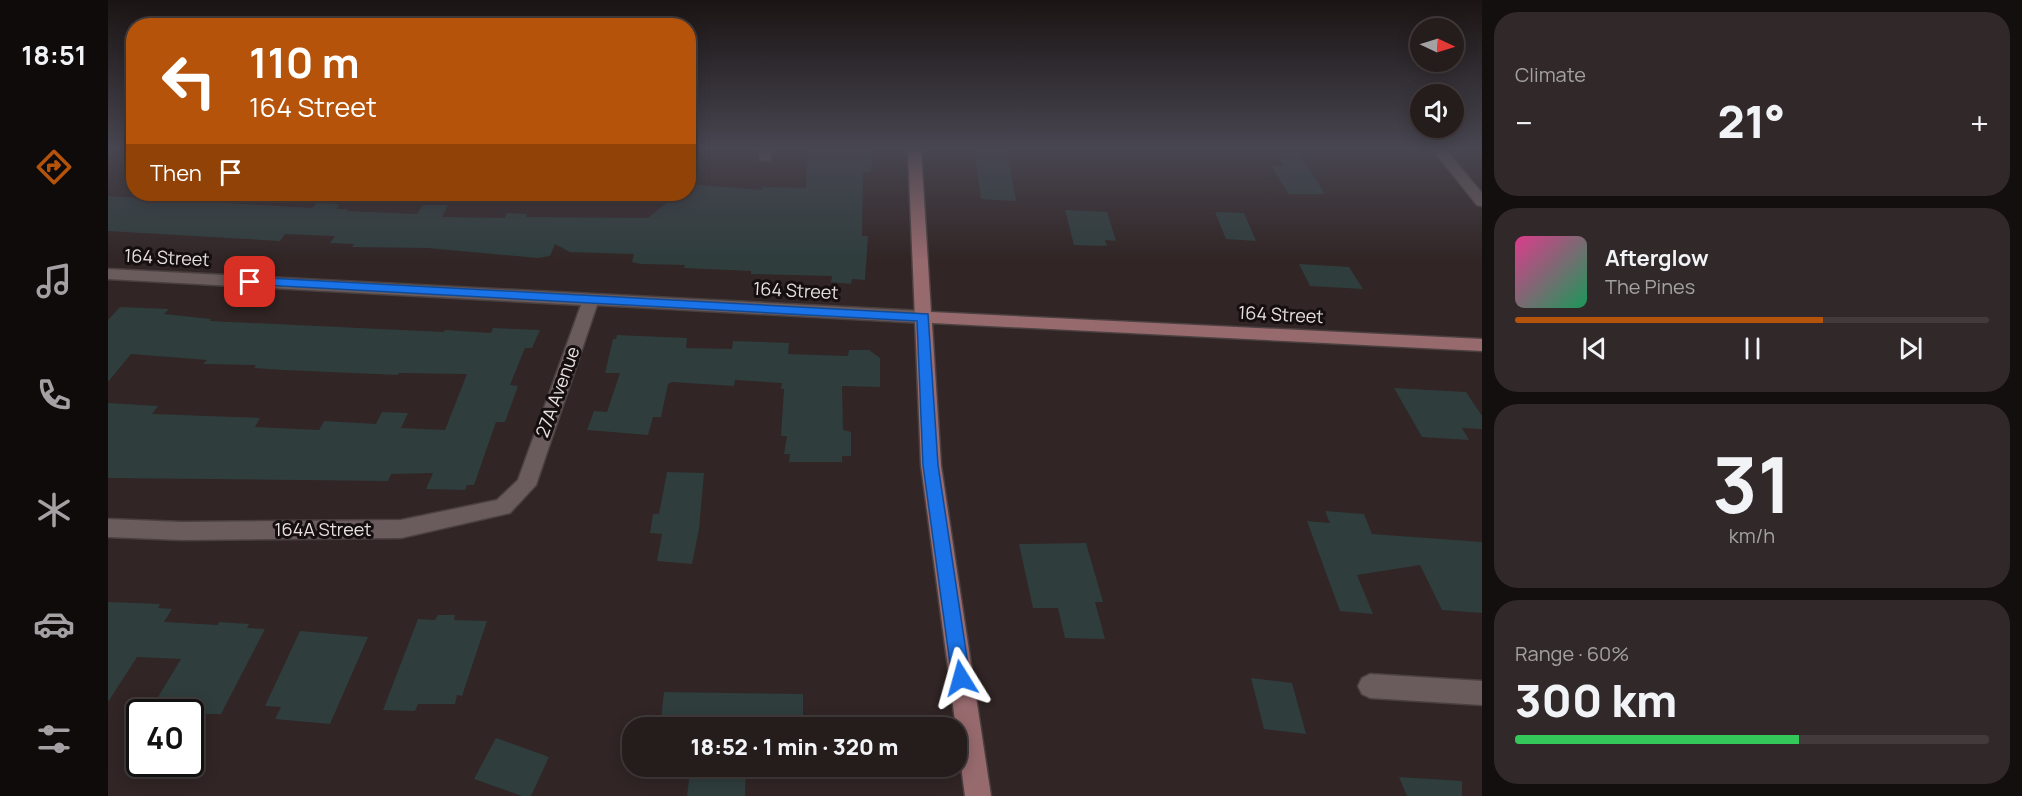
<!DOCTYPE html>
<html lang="en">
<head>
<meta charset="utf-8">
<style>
	:root { --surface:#251c1c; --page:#312929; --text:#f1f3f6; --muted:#a3a1a3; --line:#423a3b; --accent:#b45309 }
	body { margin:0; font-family:Manrope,sans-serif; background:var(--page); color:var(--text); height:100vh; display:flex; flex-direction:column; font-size:22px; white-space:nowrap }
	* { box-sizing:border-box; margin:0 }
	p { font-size:20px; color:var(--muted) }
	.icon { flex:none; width:33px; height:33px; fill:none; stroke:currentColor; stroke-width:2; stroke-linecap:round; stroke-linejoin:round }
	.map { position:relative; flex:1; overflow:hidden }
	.sheet { display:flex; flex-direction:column; gap:12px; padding:12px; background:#140f0f; width:540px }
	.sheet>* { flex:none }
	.hud { position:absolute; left:18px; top:18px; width:570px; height:183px; border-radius:24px; box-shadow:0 3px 15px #0003,0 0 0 2px var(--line); background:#b45309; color:#fff; overflow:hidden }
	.needle { width:39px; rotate:94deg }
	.buttons { position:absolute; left:1302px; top:18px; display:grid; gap:12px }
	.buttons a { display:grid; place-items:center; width:54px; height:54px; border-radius:50%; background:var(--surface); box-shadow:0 3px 15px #0003,0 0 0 2px var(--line); font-size:30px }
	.speed { position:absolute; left:18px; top:699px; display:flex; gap:12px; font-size:30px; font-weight:700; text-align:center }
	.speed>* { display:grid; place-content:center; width:78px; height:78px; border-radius:50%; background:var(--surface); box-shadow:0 3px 15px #0003,0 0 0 2px var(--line); line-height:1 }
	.speed .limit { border:3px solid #111; border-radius:9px; background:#fff; color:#111 }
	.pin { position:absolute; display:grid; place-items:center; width:51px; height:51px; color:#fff; margin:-26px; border-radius:12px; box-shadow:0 3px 9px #0006 }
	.me { position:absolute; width:66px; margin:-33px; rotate:352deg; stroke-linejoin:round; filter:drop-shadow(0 0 4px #0008) }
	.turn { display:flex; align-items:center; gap:21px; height:126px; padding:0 24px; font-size:27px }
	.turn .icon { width:78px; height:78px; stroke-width:2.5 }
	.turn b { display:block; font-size:42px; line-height:51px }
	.then { display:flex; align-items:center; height:57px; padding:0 24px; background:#0003; gap:12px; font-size:22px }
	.big { font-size:45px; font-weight:800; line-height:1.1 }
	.sheet .card { flex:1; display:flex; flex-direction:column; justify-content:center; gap:9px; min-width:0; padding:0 21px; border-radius:24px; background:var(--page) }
	.sheet .dial { align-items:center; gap:0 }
	.dial b { font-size:78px; line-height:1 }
	.song { display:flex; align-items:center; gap:18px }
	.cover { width:72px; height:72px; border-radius:9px; background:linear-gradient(135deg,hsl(330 70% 55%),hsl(150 70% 35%)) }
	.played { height:6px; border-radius:3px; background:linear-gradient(90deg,var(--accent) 65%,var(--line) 65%) }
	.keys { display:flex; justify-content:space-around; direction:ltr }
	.heat { display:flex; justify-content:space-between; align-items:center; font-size:33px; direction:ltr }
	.charge { height:9px; border-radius:4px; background:linear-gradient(90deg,#34c759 60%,var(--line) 0) }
	.trip { position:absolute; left:514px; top:717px; width:345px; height:60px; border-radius:24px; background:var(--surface); box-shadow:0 3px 15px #0003,0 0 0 2px var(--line); font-weight:800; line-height:60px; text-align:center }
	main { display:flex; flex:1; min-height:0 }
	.dock { display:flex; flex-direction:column; width:108px; justify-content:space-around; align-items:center; background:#0f0b0b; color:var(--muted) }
	.dock .icon { width:42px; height:42px }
	.dock .on { color:var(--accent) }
	.dock b { font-size:27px; color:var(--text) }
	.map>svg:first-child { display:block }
	.building { fill:#2f3d3d }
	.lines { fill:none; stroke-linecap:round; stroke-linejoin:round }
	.street-casing { stroke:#4b4040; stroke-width:3 }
	.secondary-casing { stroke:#4b4040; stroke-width:3 }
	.street { fill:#6a5b5c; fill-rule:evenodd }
	.secondary { fill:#976a6e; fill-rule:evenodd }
	.route { fill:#1a73e8; stroke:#114b97; stroke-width:1.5 }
	.labels { text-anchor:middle; stroke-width:6; stroke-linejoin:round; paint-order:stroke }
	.street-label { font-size:18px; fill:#e8dfdf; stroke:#150f10 }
</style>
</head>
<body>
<main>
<nav class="dock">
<b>18:51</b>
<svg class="icon on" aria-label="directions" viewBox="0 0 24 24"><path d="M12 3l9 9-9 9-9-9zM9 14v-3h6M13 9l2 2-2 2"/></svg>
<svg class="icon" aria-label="music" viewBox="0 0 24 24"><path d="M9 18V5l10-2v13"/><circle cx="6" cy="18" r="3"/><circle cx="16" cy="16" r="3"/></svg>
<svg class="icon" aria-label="phone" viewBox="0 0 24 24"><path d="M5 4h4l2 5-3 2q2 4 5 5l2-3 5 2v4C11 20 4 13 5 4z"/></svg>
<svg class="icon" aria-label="climate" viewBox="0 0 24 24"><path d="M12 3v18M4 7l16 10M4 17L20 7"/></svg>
<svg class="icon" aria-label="car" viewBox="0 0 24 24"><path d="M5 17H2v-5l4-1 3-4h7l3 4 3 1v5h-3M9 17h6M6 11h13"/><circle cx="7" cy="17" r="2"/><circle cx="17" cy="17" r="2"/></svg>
<svg class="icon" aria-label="filters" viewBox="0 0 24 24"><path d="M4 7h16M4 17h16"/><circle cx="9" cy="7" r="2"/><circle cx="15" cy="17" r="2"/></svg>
</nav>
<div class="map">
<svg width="1374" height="796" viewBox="0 0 1374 796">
	<rect width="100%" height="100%" fill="#312525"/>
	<g class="building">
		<path d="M700,150H764L763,172H755L754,236H760L757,280L744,279L743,284L723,282L724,276L643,274V271L576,268L577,265L533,264L524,262L526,254L462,252L447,244L442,256L430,258L320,248L244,247L246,244L222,243L227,236L177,234L172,241L0,231V196L204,208L208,203L231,204L229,209H240L238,211L309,214L315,205H340L334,217L397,218L399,213L419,214L418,217L540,218L569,194H580V184L654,190V187L698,188Z"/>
		<path d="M866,150H897L899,152L908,201L873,199Z"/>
		<path d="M1168,153H1191L1217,194H1181L1163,166H1176Z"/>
		<path d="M957,210L999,212L1008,241L997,240L999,246L966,245Z"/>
		<path d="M1107,212L1136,213L1148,241L1118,239Z"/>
		<path d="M1191,264L1241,267L1255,289L1202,286Z"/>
		<path d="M12,307L61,309L56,314L103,319L102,321L336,332L337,330L383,333L385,328L432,330L424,348H417L402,385L410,386L397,422H388L366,485H359L357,490L318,489L325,473L283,474L280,481L0,478V403L50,406L44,414L152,418L147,427L211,430L216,421L268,424L274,412L300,413L293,428L337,430L359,374L291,373L290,375L176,370L146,368L148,365L95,364L99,360L23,354L0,382V320Z"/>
		<path d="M509,335L579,338L578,348L624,349L625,341L681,343L680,354L740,356L741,350H761L772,358V387L734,386L735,430L743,432V456H734V462H681L682,454H676L679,436H673L676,389H673L674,383L627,380L626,386L564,382L560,384L553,417H545L540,435L479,430L486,411L499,412L512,373H497L505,339H508Z"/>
		<path d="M1286,388L1358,392L1374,416V429L1354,428L1361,440L1314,437Z"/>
		<path d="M559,472L596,473L591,529L584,564L549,561L554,534L542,533L545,514H551Z"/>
		<path d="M1217,511L1256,514L1264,534L1374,542V613L1334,610L1312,565L1249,575L1265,614L1232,611L1199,521L1222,523Z"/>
		<path d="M978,543L995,602H987L997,639L957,638L950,608H925L911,544Z"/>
		<path d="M0,602L52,604L50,608L64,609L56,622L110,625L111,622L141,624L139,628L157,629L113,714H82V710L60,709L66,698L50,697L73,659L29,657L0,702Z"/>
		<path d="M330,615H347L346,620L379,621L354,696L349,695L347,704H310L307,711L275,710L310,619L327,620Z"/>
		<path d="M192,631L260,637L222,724L167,719L173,707L157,706Z"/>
		<path d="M1143,678L1184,683L1198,734L1156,729Z"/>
		<path d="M556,692L695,694V728H552Z"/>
		<path d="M388,738L441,757L423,796H414L366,779Z"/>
		<path d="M587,766H638L637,796H579L582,772Z"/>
		<path d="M1291,777L1354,781V796H1299Z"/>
	</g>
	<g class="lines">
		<defs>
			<g id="street">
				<path d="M652,150H664L662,160H652Z"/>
				<path d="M1325,150H1338L1374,193V206L1369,205Z"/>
				<path d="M0,269L815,311L823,317L815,323L489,305L428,485L402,513L293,538L74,540L0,537V519L74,522L293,520L389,500L410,480L473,305L0,279Z"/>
				<path d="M1262,674L1374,681V705L1262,698L1254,694L1250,686L1254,678Z"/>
			</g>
			<path id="secondary" d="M800,150H813L823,312L1374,339V351L824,323L833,465L883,796H857L813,465Z"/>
		</defs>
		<use href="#street" class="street-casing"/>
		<use href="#secondary" class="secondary-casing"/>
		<use href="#street" class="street"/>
		<use href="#secondary" class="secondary"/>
	</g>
	<linearGradient id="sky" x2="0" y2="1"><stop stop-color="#1b1414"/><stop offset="0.57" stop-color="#484651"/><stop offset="1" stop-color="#484651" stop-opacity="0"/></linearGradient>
	<rect width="1374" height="261" fill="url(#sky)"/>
	<path class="route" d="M142,277L820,314L830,465L862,678L859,684L853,687L847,684L844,678L815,465L809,321L138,284V279Z"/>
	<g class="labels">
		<g class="street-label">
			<text transform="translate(59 258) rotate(3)" y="6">164 Street</text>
			<text transform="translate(688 291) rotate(3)" y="6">164 Street</text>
			<text transform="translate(1173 315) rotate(3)" y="6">164 Street</text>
			<text transform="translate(450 392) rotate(-70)" y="6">27A Avenue</text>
			<text x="215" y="536">164A Street</text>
		</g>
	</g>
</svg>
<div class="buttons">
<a><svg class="needle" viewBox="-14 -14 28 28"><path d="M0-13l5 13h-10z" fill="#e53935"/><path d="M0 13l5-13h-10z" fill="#a3a1a3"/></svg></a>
<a><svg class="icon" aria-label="sound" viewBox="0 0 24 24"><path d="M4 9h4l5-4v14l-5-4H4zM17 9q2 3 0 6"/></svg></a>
</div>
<div class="speed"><div class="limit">40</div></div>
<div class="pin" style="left:142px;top:282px;background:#d93025"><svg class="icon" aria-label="arrive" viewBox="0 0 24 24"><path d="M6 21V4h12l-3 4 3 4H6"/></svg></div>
<svg class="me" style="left:853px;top:678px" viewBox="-20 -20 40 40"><path d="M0-17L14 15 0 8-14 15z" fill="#1a73e8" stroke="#fff" stroke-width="4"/></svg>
<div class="trip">18:52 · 1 min · 320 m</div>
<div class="hud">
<div class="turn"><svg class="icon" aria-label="left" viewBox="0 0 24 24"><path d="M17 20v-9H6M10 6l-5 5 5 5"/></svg><div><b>110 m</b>164 Street</div></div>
<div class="then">Then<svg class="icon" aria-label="arrive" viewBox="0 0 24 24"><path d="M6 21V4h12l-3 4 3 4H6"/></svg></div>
</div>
</div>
<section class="sheet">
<div class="card"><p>Climate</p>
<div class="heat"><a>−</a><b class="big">21°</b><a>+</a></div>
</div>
<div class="card">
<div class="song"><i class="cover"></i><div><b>Afterglow</b><p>The Pines</p></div></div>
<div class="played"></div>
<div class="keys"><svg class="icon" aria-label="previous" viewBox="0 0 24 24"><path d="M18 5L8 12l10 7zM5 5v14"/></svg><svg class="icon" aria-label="pause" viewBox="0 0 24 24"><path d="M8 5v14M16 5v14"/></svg><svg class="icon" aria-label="next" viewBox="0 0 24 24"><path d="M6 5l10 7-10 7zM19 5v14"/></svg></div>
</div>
<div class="card dial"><b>31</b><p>km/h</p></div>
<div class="card"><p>Range · 60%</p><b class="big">300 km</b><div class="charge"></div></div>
</section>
</main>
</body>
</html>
